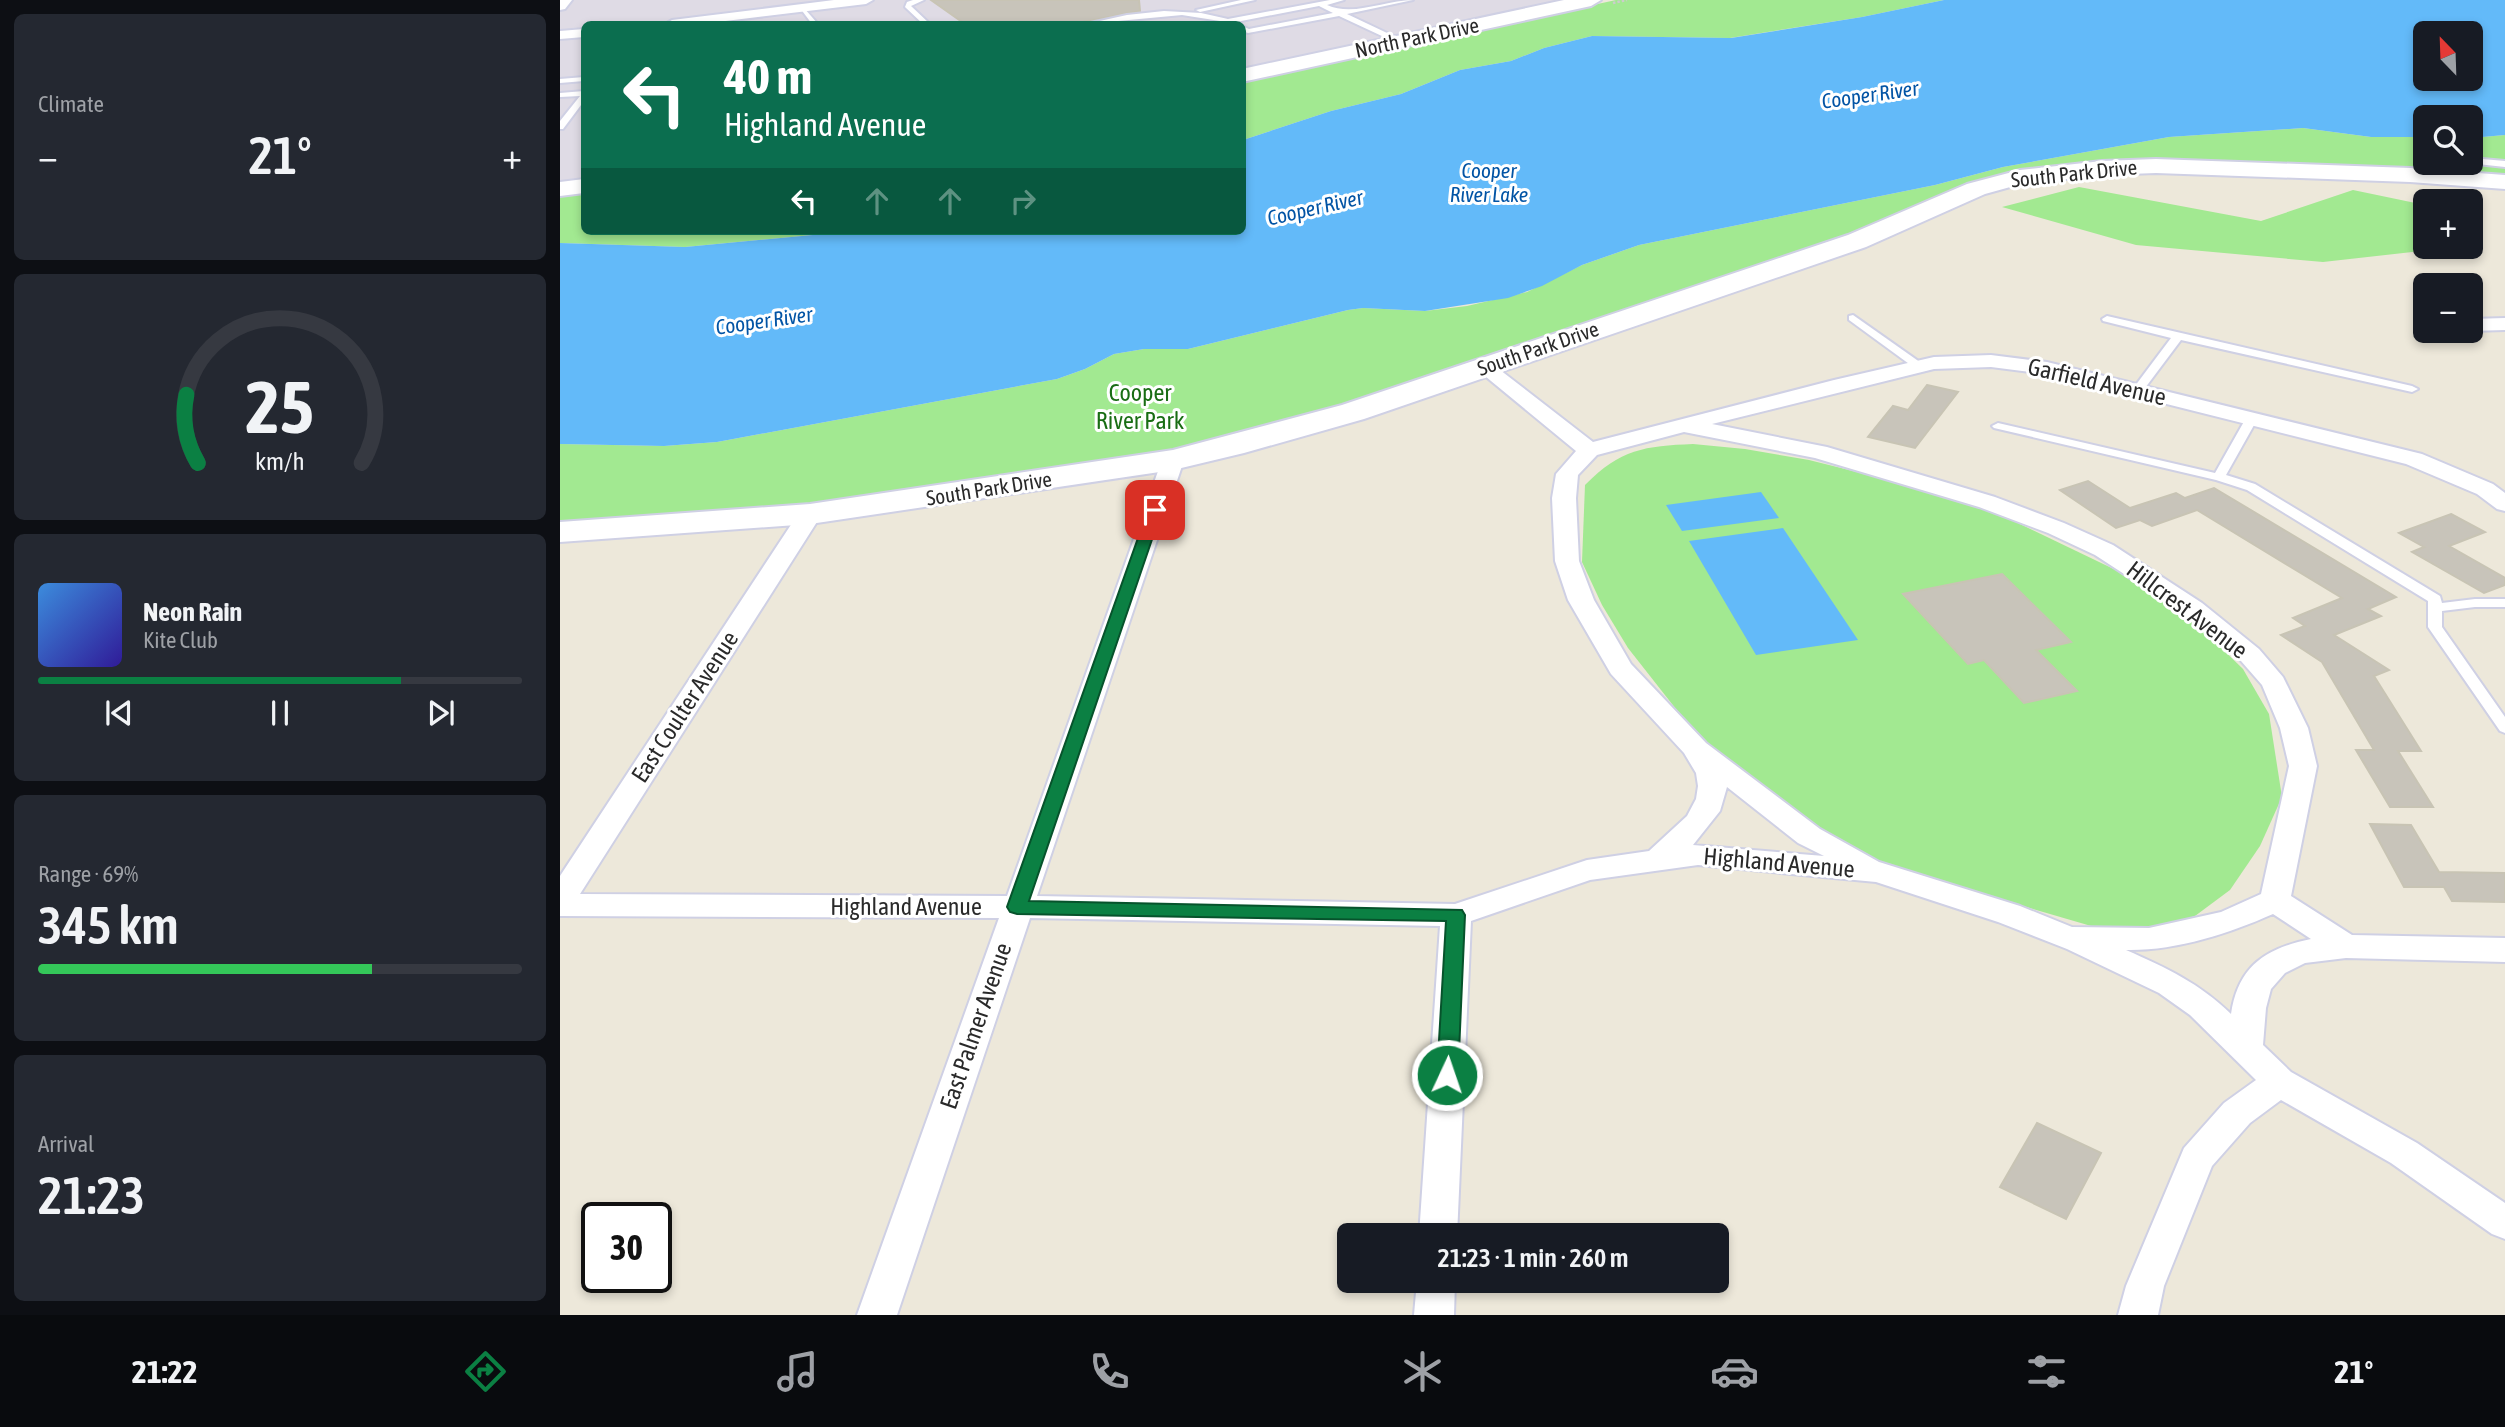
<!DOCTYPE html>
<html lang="en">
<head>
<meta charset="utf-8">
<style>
	:root { --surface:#171b24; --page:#242831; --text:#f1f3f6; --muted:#9ea1a6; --line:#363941; --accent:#0b8043 }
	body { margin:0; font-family:"Asap Condensed",sans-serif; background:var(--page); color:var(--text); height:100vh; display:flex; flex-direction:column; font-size:26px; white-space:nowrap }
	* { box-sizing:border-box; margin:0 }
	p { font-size:23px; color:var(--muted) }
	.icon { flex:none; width:38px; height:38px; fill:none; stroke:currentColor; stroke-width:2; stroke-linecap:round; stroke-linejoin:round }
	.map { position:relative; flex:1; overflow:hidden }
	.sheet { display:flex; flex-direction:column; gap:14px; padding:14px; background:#0d0f14; width:560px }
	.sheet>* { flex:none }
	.guide { position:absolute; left:21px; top:21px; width:665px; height:214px; border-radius:10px; box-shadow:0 4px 10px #0003; background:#0b6e4f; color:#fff; overflow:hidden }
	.needle { width:46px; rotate:337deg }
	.fabs { position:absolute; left:1853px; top:21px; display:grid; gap:14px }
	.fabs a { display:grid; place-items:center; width:70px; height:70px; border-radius:10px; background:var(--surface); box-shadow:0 4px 10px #0003; font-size:35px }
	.speed { position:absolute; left:21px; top:1202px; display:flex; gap:14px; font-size:35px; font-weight:700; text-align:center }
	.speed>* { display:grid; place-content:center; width:91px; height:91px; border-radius:50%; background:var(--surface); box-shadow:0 4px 10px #0003; line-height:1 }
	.speed .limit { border:4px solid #111; border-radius:10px; background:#fff; color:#111 }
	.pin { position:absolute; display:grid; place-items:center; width:60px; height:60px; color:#fff; margin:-30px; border-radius:14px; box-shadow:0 4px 10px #0006 }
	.me { position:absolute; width:77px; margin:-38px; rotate:3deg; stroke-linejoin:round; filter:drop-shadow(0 0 5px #0008) }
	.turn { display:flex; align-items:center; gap:24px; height:147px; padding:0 28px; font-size:32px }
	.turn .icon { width:91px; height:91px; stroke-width:2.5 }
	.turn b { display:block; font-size:49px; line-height:60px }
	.lanes { display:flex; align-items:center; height:66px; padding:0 28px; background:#0003; justify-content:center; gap:35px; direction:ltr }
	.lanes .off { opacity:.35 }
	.big { font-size:52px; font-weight:600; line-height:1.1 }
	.sheet .card { flex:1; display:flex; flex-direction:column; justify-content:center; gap:10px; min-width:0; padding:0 24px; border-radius:10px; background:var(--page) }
	.sheet .dial { align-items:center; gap:0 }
	.dial svg { height:182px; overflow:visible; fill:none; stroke:var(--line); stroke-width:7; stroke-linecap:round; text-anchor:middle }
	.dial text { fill:var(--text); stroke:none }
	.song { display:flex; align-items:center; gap:21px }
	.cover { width:84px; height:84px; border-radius:10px; background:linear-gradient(135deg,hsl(210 70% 55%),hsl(250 70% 35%)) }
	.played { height:7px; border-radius:4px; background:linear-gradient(90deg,var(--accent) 75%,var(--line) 75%) }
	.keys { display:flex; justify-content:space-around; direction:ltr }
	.heat { display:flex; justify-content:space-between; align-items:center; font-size:38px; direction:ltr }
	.charge { height:10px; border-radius:5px; background:linear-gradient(90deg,#34c759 69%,var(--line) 0) }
	.trip { position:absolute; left:777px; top:1223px; width:392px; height:70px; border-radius:10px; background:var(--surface); box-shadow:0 4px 10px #0003; font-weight:600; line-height:70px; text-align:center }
	.tab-bar { display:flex; height:112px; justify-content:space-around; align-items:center; background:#090b0e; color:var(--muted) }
	.tab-bar .icon { width:49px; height:49px }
	.tab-bar .active { color:var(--accent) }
	.tab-bar b { font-size:32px; color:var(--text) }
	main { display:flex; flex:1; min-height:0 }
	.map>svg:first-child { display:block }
	.industrial { fill:#dfdbe5 }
	.green { fill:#a2e991 }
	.water { fill:#63baf9; fill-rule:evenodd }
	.building { fill:#c8c4ba; stroke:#c8c4b4; stroke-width:2 }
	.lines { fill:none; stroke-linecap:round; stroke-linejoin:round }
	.lane-casing { stroke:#cfd0e4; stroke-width:4 }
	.street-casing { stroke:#cfd0e4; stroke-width:4 }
	.secondary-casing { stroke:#cfd0e4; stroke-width:4 }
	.path { stroke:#ccc; stroke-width:2.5; stroke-dasharray:2.5 2; stroke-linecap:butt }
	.lane { fill:#fff; fill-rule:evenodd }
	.street { fill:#fff; fill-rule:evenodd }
	.secondary { fill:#fff; fill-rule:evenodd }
	.route { fill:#0b8043; stroke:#07532c; stroke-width:2 }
	.labels { text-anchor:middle; stroke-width:6; stroke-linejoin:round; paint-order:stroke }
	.far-street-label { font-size:21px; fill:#2a2a2a; stroke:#fff }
	.far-water-label { font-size:21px; font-style:italic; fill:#0254a5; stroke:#fff }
	.street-label { font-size:24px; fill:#2a2a2a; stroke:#fff }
	.park-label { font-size:24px; fill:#196d14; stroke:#fff }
</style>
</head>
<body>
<main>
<section class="sheet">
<div class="card"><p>Climate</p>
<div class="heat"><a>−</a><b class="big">21°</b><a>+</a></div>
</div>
<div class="card dial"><svg viewBox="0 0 100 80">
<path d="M14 69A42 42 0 1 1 86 69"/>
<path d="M14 69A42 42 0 0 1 9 39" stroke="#0b8043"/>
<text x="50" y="56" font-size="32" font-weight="700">25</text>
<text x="50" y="72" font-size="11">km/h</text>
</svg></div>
<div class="card">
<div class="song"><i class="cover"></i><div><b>Neon Rain</b><p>Kite Club</p></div></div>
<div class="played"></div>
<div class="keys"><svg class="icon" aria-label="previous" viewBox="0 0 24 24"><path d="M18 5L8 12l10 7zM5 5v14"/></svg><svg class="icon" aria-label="pause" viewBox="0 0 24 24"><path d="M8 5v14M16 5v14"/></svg><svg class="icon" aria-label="next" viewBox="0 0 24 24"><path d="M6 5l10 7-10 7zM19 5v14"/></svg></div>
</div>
<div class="card"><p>Range · 69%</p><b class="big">345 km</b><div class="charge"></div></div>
<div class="card"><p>Arrival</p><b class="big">21:23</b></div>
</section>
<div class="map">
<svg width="1945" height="1315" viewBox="0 0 1945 1315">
	<rect width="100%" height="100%" fill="#ede8da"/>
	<path class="industrial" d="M0,0H1031L683,76L682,24H24V186L0,189Z"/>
	<g class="green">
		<path d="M1056,0H1384L1302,17L1170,38L1032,36L984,48L951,61L900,70L841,94L771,111L683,140V81Z"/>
		<path d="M1743,128L1811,137H1865L1866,163H1911V138L1945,135V182L1850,175L1497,172L1363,212L684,443L367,499L0,532V444L104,446L157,442L497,379L525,369L554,354L584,349H628L788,310L803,308L865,311L907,306L967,292L1022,265L1079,245L1375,185L1443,167L1609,137Z"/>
		<path d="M1519,187L1701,221L1793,190L1865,205V217L1854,222L1865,235L1866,247H1877L1879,249L1763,262L1576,245L1442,207Z"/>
		<path d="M24,192V231H295L125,247L0,243V195Z"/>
		<path d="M1133,444L1185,449L1249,460L1353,486L1437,513L1562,573L1610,603L1646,633L1683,669L1709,714L1722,797L1700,846L1670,890L1635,916L1590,931L1538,928L1282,853L1232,826L1134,732L1068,648L1042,605L1022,562L1025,485C1060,449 1085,446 1133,444Z"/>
	</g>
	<g class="water">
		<path d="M1384,0H1945V135L1911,138V117H1866L1865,137H1811L1743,128L1609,137L1443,167L1375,185L1079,245L1022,265L982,286L948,298L865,311L803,308L788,310L628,349H584L554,354L525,369L497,379L157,442L104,446L0,444V243L125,247L295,231H682L683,140L771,111L841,94L900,70L951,61L984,48L1032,36L1171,38L1302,17ZM1866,33H1911V79H1866Z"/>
		<path d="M1201,492L1219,518L1122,531L1106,505Z"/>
		<path d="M1223,528L1298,640L1196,655L1129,541Z"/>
	</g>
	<g class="building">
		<path d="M371,0H579L580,11L513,24H405Z"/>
		<path d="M1367,385L1398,392L1355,448L1308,437L1333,406L1348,410Z"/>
		<path d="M1528,481L1570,508L1616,493L1625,498L1654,488L1836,597L1808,609L1821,616L1774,635L1829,670L1814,676L1861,751H1838L1873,807H1830L1796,750H1814L1762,662L1721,635L1745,626L1733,618L1782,598L1637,510L1592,526L1580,520L1556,528L1500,490Z"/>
		<path d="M1891,514L1925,532L1889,546L1945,578V585L1924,593L1852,552L1864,547L1839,533Z"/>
		<path d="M1442,574L1511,642L1476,650L1517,691L1464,703L1424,660L1408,664L1343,594Z"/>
		<path d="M1810,824L1851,825L1879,872L1945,873V902L1892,901L1884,887H1844Z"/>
		<path d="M1477,1123L1541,1153L1506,1219L1440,1187Z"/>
	</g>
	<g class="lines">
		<defs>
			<g id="lane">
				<path d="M353,0H364L351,6L370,24H363L345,7L347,2Z"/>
				<path d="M681,0H695L640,12L636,10Z"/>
				<path d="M770,0H784L767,5C793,17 825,0 853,0L787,14L846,42L839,44L779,16L688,33L682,31V26L689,29L773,13L759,6L676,22L679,24L622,15L526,24L567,15L604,11L641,13L668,19Z"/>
				<path d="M240,8H244L258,24H252Z"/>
				<path d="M24,77V81L0,83V79Z"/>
				<path d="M24,91V101L3,129H0V121L20,96L0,97V93Z"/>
				<path d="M1911,158L1945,161V167L1908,163H1911Z"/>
				<path d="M1892,163H1900L1903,180L1896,178Z"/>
				<path d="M1293,315L1364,365V369H1356L1289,320V316Z"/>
				<path d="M1547,316L1852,386L1858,389L1852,392L1621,340L1582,392L1578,393L1572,390L1611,338L1543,321L1542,319Z"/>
				<path d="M1692,415L1698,418L1666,475L1695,484L1880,596L1882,603L1915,599H1945V607H1915L1882,611V627L1945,717V733L1940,731L1868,627V601L1687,490L1656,480L1434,428L1432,426L1438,423L1655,473L1686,418Z"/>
			</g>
			<g id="street">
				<path d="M0,0H12L5,9L0,10Z"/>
				<path d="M274,0H313L306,4L141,24H105L112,20Z"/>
				<path d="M24,29V37L0,39V31Z"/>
				<path d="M1945,318V330L1911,331V319Z"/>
				<path d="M1431,355L1487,362L1862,454L1933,484L1945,493V511L1937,509L1917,494L1846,464L1487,374L1431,367L1374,369L1152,424L1267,447L1435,497L1504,523L1553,545L1642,603L1699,649L1723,677L1748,728L1757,766L1731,896L1792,935L1945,938V962L1786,958L1745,963L1725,973L1711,989L1706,1008L1703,1045L1731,1072L1857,1143L1945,1203V1239L1932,1234L1831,1163L1721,1100L1690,1123L1652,1166L1604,1286L1598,1315H1558L1566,1286L1624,1148L1664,1103L1696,1080L1630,1015L1599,993L1507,949L1438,922L1316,882L1138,865L1030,880L911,921L897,1236H859L880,926L470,918L337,1315H297L439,918L0,916V876L238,514L242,509H258L262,514L20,894L447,896L602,460L605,455H621L624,460L477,896L895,904L1027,860L1089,851L1127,816L1136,799L1138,786L1136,773L1124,753L1051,674L1008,600L995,561L992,498L996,474L1016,451L914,367L917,363H931L1033,442L1274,380L1374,357ZM1124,432L1255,458L1419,507L1488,533L1535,555L1624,613L1681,661L1702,685L1720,728L1729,766L1701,894L1661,912L1589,928L1512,927L1460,906L1319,862L1260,829L1146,743L1071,664L1034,600L1019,561L1016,498L1018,475L1037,455ZM1167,787L1238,843L1264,856L1133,845L1160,811ZM1713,914L1751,939C1706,948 1678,966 1671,1014C1639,983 1607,968 1566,950C1615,951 1668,934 1713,914Z"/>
				<path d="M857,1281H895L894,1315H854Z"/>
			</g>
			<g id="secondary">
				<path d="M1004,0H1041L1031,6L682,82V69Z"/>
				<path d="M1596,159L1850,168L1945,175V189L1850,182L1596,173L1542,175L1461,184L1425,194L1306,247L804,419L684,453L613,470L250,524L0,542V522L250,504L613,450L782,405L1288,235L1407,184L1460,170L1542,161Z"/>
				<path d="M24,179V193L0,196V182Z"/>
			</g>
		</defs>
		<use href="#lane" class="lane-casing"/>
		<use href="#street" class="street-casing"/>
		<use href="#secondary" class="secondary-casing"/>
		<path class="path" d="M1053,3L1067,0"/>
		<use href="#lane" class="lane"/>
		<use href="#street" class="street"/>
		<use href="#secondary" class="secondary"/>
	</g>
	<path class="route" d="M595,506L602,510L469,901L902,910L905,915L898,1075L895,1081L887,1083L880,1081L877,1075L886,921L457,914L450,912L447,907L588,510Z"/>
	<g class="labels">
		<g class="far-street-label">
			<text transform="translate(857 38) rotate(-12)" y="7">North Park Drive</text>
			<text transform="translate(1514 174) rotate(-6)" y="7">South Park Drive</text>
			<text transform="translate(978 349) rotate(-19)" y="7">South Park Drive</text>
			<text transform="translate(429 489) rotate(-9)" y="7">South Park Drive</text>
		</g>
		<g class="far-water-label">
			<text transform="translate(1310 95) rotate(-8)" y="7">Cooper River</text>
			<text x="929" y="178">Cooper<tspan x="929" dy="24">River Lake</tspan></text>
			<text transform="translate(755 208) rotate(-13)" y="7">Cooper River</text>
			<text transform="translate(204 321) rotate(-8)" y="7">Cooper River</text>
		</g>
		<g class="street-label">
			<text transform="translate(1537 382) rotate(13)" y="8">Garfield Avenue</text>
			<text transform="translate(1627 610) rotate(37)" y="8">Hillcrest Avenue</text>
			<text transform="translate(125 707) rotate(-57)" y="8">East Coulter Avenue</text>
			<text transform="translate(1219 863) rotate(5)" y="8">Highland Avenue</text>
			<text x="346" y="915">Highland Avenue</text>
			<text transform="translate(416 1026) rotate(-71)" y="8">East Palmer Avenue</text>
		</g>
		<g class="park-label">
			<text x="580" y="401">Cooper<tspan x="580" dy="28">River Park</tspan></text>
		</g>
	</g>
</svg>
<div class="fabs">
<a><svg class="needle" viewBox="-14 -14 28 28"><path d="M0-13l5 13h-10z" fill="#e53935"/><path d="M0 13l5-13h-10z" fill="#9ea1a6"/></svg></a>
<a><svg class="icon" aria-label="search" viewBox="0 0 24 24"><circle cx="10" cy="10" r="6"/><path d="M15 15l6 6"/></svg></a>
<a>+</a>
<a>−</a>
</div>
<div class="speed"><div class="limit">30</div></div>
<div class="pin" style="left:595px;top:510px;background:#d93025"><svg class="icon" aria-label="arrive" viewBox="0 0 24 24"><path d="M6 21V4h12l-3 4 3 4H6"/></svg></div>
<svg class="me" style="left:887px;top:1075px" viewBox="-20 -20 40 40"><circle r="17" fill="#0b8043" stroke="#fff" stroke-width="3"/><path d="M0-11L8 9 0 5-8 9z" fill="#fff"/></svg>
<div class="trip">21:23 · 1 min · 260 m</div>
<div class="guide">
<div class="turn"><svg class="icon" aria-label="left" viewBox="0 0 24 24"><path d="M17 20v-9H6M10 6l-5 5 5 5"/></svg><div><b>40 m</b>Highland Avenue</div></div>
<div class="lanes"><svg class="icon" aria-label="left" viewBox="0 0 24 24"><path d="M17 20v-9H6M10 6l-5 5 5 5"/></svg><svg class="icon off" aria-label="ahead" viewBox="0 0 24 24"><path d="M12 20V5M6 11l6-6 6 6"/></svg><svg class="icon off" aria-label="ahead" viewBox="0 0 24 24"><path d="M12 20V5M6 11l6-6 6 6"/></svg><svg class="icon off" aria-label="right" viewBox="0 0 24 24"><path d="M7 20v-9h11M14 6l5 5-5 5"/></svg></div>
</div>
</div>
</main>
<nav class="tab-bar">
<b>21:22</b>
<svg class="icon active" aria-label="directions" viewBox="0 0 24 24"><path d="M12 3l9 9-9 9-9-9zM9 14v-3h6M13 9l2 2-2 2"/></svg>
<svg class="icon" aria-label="music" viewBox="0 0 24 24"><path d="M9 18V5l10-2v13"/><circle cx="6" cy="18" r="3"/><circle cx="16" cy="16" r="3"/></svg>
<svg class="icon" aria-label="phone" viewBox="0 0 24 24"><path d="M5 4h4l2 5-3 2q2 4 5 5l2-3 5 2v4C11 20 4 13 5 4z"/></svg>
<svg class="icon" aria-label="climate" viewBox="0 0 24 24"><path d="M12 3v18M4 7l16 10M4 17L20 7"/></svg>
<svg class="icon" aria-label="car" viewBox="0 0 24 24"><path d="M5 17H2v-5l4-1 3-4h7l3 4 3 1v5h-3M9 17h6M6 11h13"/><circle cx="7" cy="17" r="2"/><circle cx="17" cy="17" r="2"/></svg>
<svg class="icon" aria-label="filters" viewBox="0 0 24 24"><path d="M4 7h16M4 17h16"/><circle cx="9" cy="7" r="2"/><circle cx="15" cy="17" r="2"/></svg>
<b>21°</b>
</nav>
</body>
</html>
